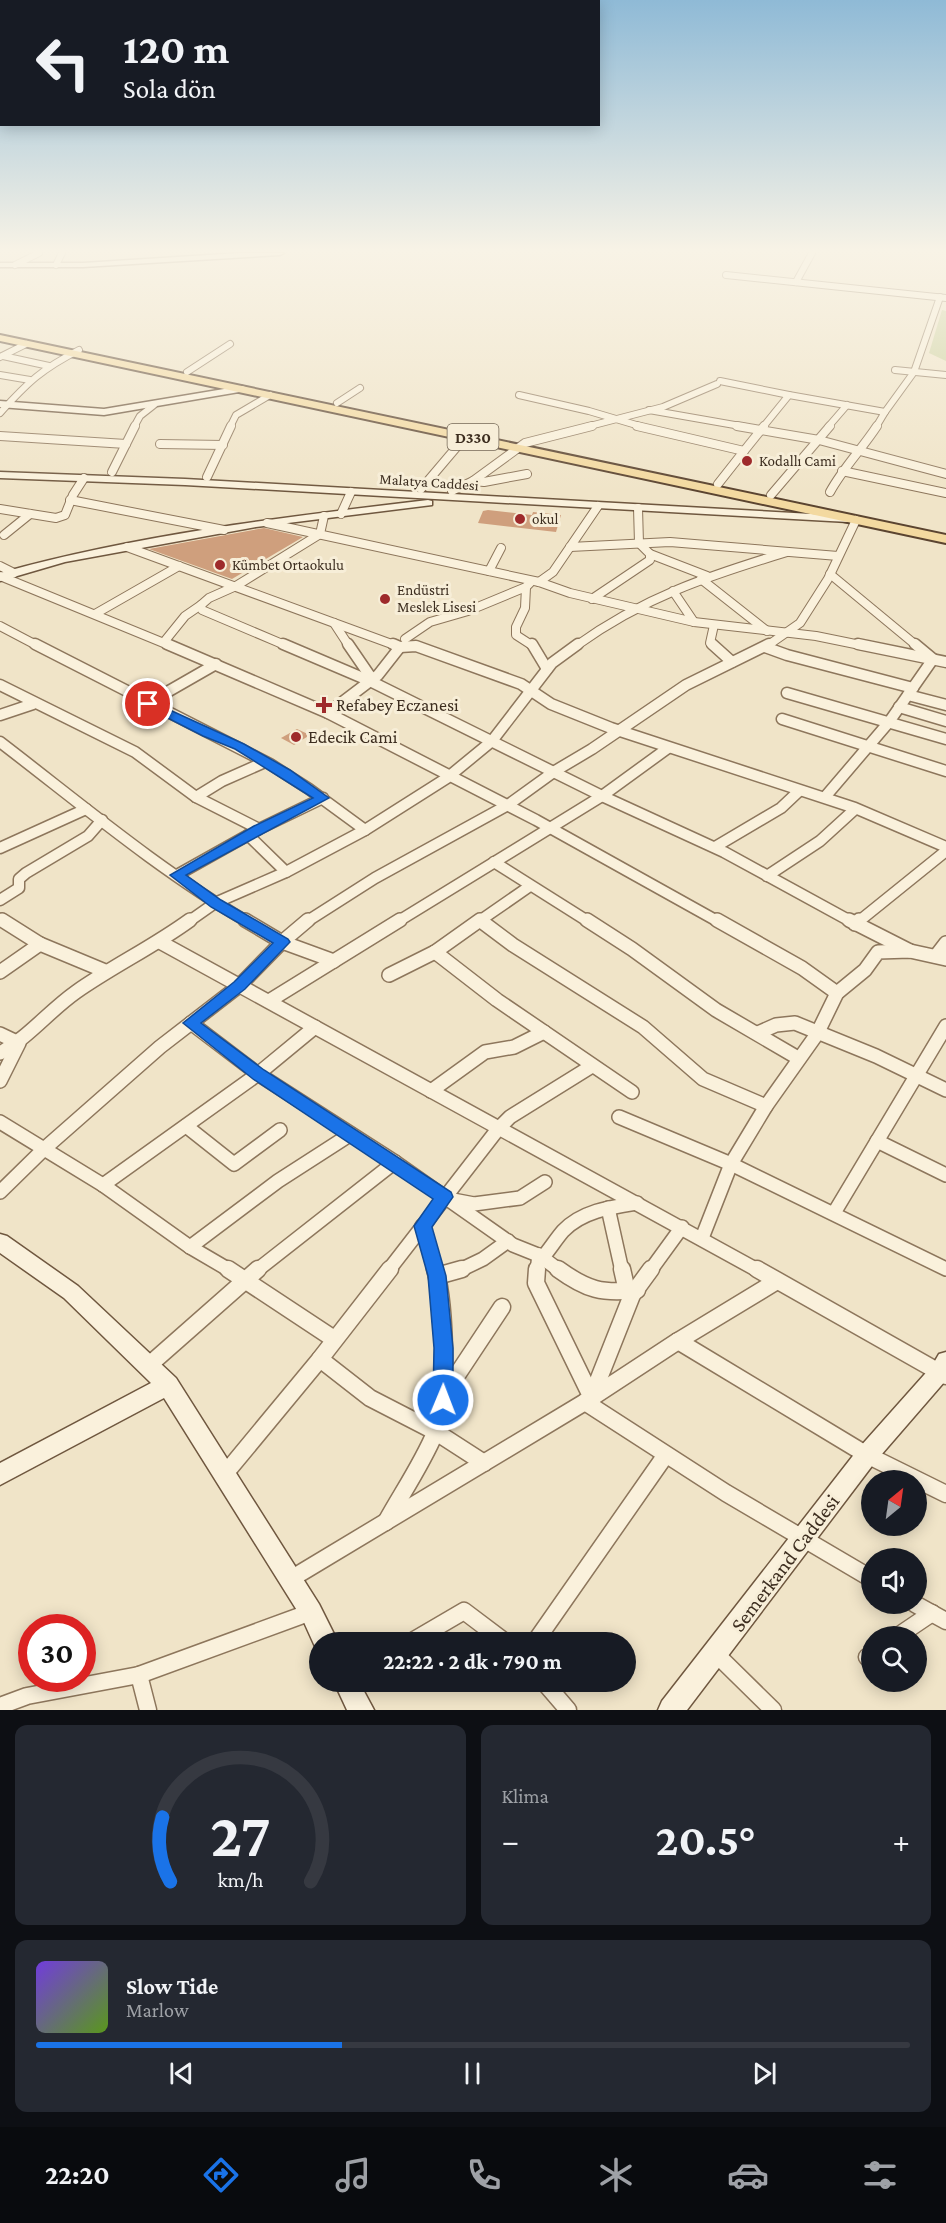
<!DOCTYPE html>
<html lang="tr">
<head>
<meta charset="utf-8">
<style>
	:root { --surface:#171b24; --page:#242831; --text:#f1f3f6; --muted:#9ea1a6; --line:#363941; --accent:#1a73e8 }
	body { margin:0; font-family:"Crimson Pro",serif; background:var(--page); color:var(--text); height:100vh; display:flex; flex-direction:column; font-size:22px; white-space:nowrap }
	* { box-sizing:border-box; margin:0 }
	p { font-size:20px; color:var(--muted) }
	.icon { flex:none; width:33px; height:33px; fill:none; stroke:currentColor; stroke-width:2; stroke-linecap:round; stroke-linejoin:round }
	.map { position:relative; height:1710px; overflow:hidden }
	.sheet { display:flex; flex-direction:column; gap:15px; padding:15px; background:#0d0f14; flex:1 }
	.sheet>* { flex:none }
	.top-card { position:absolute; left:0px; top:0px; width:600px; height:126px; box-shadow:0 3px 15px #0003; background:#171b24; color:var(--text); overflow:hidden }
	.needle { width:39px; rotate:29deg }
	.buttons { position:absolute; left:861px; top:1470px; display:grid; gap:12px }
	.buttons a { display:grid; place-items:center; width:66px; height:66px; border-radius:50%; background:var(--surface); box-shadow:0 3px 15px #0003; font-size:30px }
	.speed { position:absolute; left:18px; top:1614px; display:flex; gap:12px; font-size:30px; font-weight:700; text-align:center }
	.speed>* { display:grid; place-content:center; width:78px; height:78px; border-radius:50%; background:var(--surface); box-shadow:0 3px 15px #0003; line-height:1 }
	.speed .limit { border:9px solid #d22; background:#fff; color:#111 }
	.pin { position:absolute; display:grid; place-items:center; width:51px; height:51px; color:#fff; margin:-26px; border:3px solid #fff; border-radius:50%; box-shadow:0 2px 6px #0007 }
	.me { position:absolute; width:66px; margin:-33px; rotate:1deg; stroke-linejoin:round; filter:drop-shadow(0 0 4px #0008) }
	.turn { display:flex; align-items:center; gap:21px; height:126px; padding:0 24px; font-size:27px }
	.turn .icon { width:78px; height:78px; stroke-width:2.5 }
	.turn b { display:block; font-size:42px; line-height:51px }
	.big { font-size:45px; font-weight:700; line-height:1.1 }
	.sheet .tile { flex:1; display:flex; flex-direction:column; justify-content:center; gap:9px; min-width:0; padding:0 21px; border-radius:12px; background:var(--page) }
	.sheet .dial { align-items:center; gap:0 }
	.dial svg { height:156px; overflow:visible; fill:none; stroke:var(--line); stroke-width:7; stroke-linecap:round; text-anchor:middle }
	.dial text { fill:var(--text); stroke:none }
	.song { display:flex; align-items:center; gap:18px }
	.cover { width:72px; height:72px; border-radius:9px; background:linear-gradient(135deg,hsl(260 70% 55%),hsl(90 70% 35%)) }
	.played { height:6px; border-radius:3px; background:linear-gradient(90deg,var(--accent) 35%,var(--line) 35%) }
	.keys { display:flex; justify-content:space-around; direction:ltr }
	.heat { display:flex; justify-content:space-between; align-items:center; font-size:33px; direction:ltr }
	.sheet .tiles { flex:1; display:grid; gap:15px; grid-template-columns:1fr 1fr }
	.tile:last-child { grid-column:span 2 }
	.trip { position:absolute; left:309px; top:1632px; width:327px; height:60px; border-radius:30px; background:var(--surface); box-shadow:0 3px 15px #0003; font-weight:700; line-height:60px; text-align:center }
	.tab-bar { display:flex; height:96px; justify-content:space-around; align-items:center; background:#090b0e; color:var(--muted) }
	.tab-bar .icon { width:42px; height:42px }
	.tab-bar .active { color:var(--accent) }
	.tab-bar b { font-size:27px; color:var(--text) }
	.map>svg:first-child { display:block }
	.green { fill:#c9cf9b }
	.building { fill:#cf9f7d }
	.lines { fill:none; stroke-linecap:round; stroke-linejoin:round }
	.street-far4-casing { stroke:#8d765c; stroke-width:8 }
	.street-far3-casing { stroke:#8d765c; stroke-width:10 }
	.street-far2-casing { stroke:#8d765c; stroke-width:13 }
	.street-far1-casing { stroke:#8d765c; stroke-width:16 }
	.street-casing { stroke:#8d765c; stroke-width:19 }
	.secondary-casing { stroke:#6f573f; stroke-width:3 }
	.primary-casing { stroke:#5b4430; stroke-width:4 }
	.street-far4 { stroke:#faf1dc; stroke-width:6 }
	.street-far3 { stroke:#faf1dc; stroke-width:8 }
	.street-far2 { stroke:#faf1dc; stroke-width:10 }
	.street-far1 { stroke:#faf1dc; stroke-width:13 }
	.street { stroke:#faf1dc; stroke-width:16 }
	.secondary { fill:#faf1dc; fill-rule:evenodd }
	.primary { fill:#f3d9a0; fill-rule:evenodd }
	.route { fill:#1a73e8; stroke:#114b97; stroke-width:1.5 }
	.poi-dot { fill:#9e2a2b; stroke:#f7eed8; stroke-width:2 }
	.labels { text-anchor:middle; stroke-width:6; stroke-linejoin:round; paint-order:stroke }
	.far-poi-label { font-size:15px; fill:#3d2e20; stroke:#f7eed8; text-anchor:start }
	.far-street-label { font-size:15px; fill:#3d2e20; stroke:#f7eed8 }
	.shield { fill:#f7eed8; stroke:#756857; stroke-width:1.5 }
	.shield-label { font-size:16px; font-weight:bold; fill:#3d2e20 }
	.poi-label { font-size:18px; fill:#3d2e20; stroke:#f7eed8; text-anchor:start }
	.near-street-label { font-size:21px; fill:#3d2e20; stroke:#f7eed8 }
</style>
</head>
<body>
<div class="map">
<svg width="946" height="1710" viewBox="0 0 946 1710">
	<rect width="100%" height="100%" fill="#f0e4c8"/>
	<path class="green" d="M942,310L946,311V361L929,353Z"/>
	<g class="building">
		<path d="M488,510L532,515L533,512L561,515L556,532L478,523L483,511Z"/>
		<path d="M264,528L303,537L232,579L149,549Z"/>
		<path d="M297,729L310,735L294,745L281,738Z"/>
	</g>
	<g class="lines">
		<defs>
			<g id="street-far4">
				<path d="M15,265L39,253"/>
				<path d="M56,265L62,253"/>
				<path d="M726,275L946,298"/>
				<path d="M796,282L812,253"/>
				<path d="M3,356L49,366"/>
				<path d="M0,357L26,344"/>
				<path d="M895,370L946,375"/>
				<path d="M187,372L230,344"/>
				<path d="M0,375L30,380"/>
				<path d="M720,381L789,395L763,427"/>
				<path d="M519,395L589,411L643,427"/>
				<path d="M789,395L885,412L876,427"/>
				<path d="M337,403L360,388"/>
				<path d="M649,410L746,427"/>
				<path d="M885,412L914,372L940,297"/>
				<path d="M0,413C28,382 42,369 79,350"/>
				<path d="M134,427L140,416L154,405"/>
				<path d="M230,427L236,415L270,395"/>
				<path d="M586,427L663,407L717,384"/>
				<path d="M828,427L847,405"/>
			</g>
			<g id="street-far3">
				<path d="M637,426L744,451L718,484"/>
				<path d="M737,426L819,440L946,474"/>
				<path d="M0,436L126,444"/>
				<path d="M160,444L223,445"/>
				<path d="M744,451L764,426"/>
				<path d="M842,471L946,493"/>
				<path d="M112,472L135,426"/>
				<path d="M207,477L231,426"/>
				<path d="M473,481L484,482L527,474"/>
				<path d="M421,489L466,436"/>
				<path d="M452,491L473,481L525,443L592,426"/>
				<path d="M830,492C843,468 862,449 877,426"/>
				<path d="M771,495L830,426"/>
				<path d="M70,500L224,530"/>
				<path d="M0,509L56,518L65,515L73,495L84,478"/>
				<path d="M341,514L351,492"/>
				<path d="M267,523L539,582L570,593L694,622L816,636L865,646"/>
				<path d="M4,535L30,514"/>
				<path d="M127,547L397,646"/>
				<path d="M570,547L670,542L838,556"/>
				<path d="M650,554L707,576"/>
				<path d="M0,566L14,573"/>
				<path d="M489,571L501,548"/>
				<path d="M830,574L917,646"/>
				<path d="M0,576L171,646"/>
				<path d="M701,579L767,631"/>
				<path d="M539,582L553,572L598,506"/>
				<path d="M530,583L526,587L525,608L516,627V635L533,646"/>
				<path d="M673,591L694,622"/>
				<path d="M592,599L650,560V554L639,543L638,508"/>
				<path d="M95,614L179,566"/>
				<path d="M334,623L349,646"/>
				<path d="M0,626L38,646"/>
				<path d="M405,639L430,622L468,611L526,587"/>
				<path d="M164,642L185,616L201,605"/>
				<path d="M287,646L202,610L201,605L209,598L236,586L320,534L324,516"/>
				<path d="M576,646C644,597 708,576 787,552"/>
				<path d="M713,646L710,643L714,625"/>
				<path d="M767,646L800,623L828,579L856,520"/>
			</g>
			<g id="street-far2">
				<path d="M35,644L270,764L309,789L365,830"/>
				<path d="M167,644L328,713L536,820L719,922"/>
				<path d="M283,644L370,681L602,796L724,852L852,922"/>
				<path d="M348,644L372,679"/>
				<path d="M393,644L400,647L416,646L521,684L551,704L611,728L855,808L946,847"/>
				<path d="M532,644L547,669"/>
				<path d="M712,644L732,662"/>
				<path d="M858,644L946,662"/>
				<path d="M765,647L787,655L913,688"/>
				<path d="M0,685L135,752L196,797L259,829"/>
				<path d="M787,693L946,739"/>
				<path d="M908,695L946,705"/>
				<path d="M148,703L216,664"/>
				<path d="M899,707L946,721"/>
				<path d="M328,713L378,675L400,647"/>
				<path d="M0,715L33,704"/>
				<path d="M782,719L946,771"/>
				<path d="M0,742C81,804 160,871 248,922"/>
				<path d="M196,797L222,781L265,762"/>
				<path d="M825,797L889,722L933,659L915,644"/>
				<path d="M248,835L286,872"/>
				<path d="M715,847L781,808L799,791"/>
				<path d="M0,848L86,809"/>
				<path d="M494,862L589,922"/>
				<path d="M177,875L259,829L323,798"/>
				<path d="M767,876L820,841L854,810"/>
				<path d="M0,900L19,888V879L26,873L88,836L102,820"/>
				<path d="M0,919L5,922"/>
				<path d="M188,922L215,903L286,872L365,830L447,778L492,741L552,663L578,644"/>
				<path d="M306,922L375,878L508,805L555,771L592,749L686,685L769,644"/>
				<path d="M397,922L602,796L668,748"/>
				<path d="M478,922L530,886"/>
				<path d="M858,922L946,851"/>
			</g>
			<g id="street-far1">
				<path d="M2,920L40,944L105,971"/>
				<path d="M308,920L282,942L334,961"/>
				<path d="M587,920L632,949L716,1010L798,1058"/>
				<path d="M717,920L802,968L837,993"/>
				<path d="M849,920L910,951"/>
				<path d="M481,921L513,945L643,1027L703,1079L766,1106"/>
				<path d="M855,924L859,920"/>
				<path d="M160,942L759,1271"/>
				<path d="M435,952L497,1000L632,1092"/>
				<path d="M936,956L946,943"/>
				<path d="M0,972L40,944"/>
				<path d="M389,975L435,952L480,920"/>
				<path d="M269,1001L400,920"/>
				<path d="M191,1023L258,1074L395,1162L513,1245L543,1257C550,1249 556,1239 563,1231C582,1211 611,1207 637,1203"/>
				<path d="M758,1033L776,1025L795,1023L876,1056L946,1090"/>
				<path d="M0,1034L19,1043L0,1081"/>
				<path d="M0,1053C29,1037 49,1011 76,992C113,966 153,947 190,920"/>
				<path d="M431,1091L485,1052L514,1047L544,1032"/>
				<path d="M619,1117L731,1164L946,1269"/>
				<path d="M0,1122L103,1185L190,1247L231,1271"/>
				<path d="M186,1126L234,1164L280,1130"/>
				<path d="M877,1141L946,1175"/>
				<path d="M103,1185L258,1074L315,1027"/>
				<path d="M0,1192L44,1149L160,1047L239,986L282,942L245,920"/>
				<path d="M453,1200L474,1204L520,1198L545,1182"/>
				<path d="M608,1208L622,1271"/>
				<path d="M834,1213L946,1026"/>
				<path d="M422,1226L435,1271"/>
				<path d="M702,1238L731,1164L766,1106L817,1034L837,993L865,970L878,952L910,951L946,959"/>
				<path d="M190,1247L278,1181L351,1134"/>
				<path d="M539,1255L560,1271"/>
				<path d="M256,1271L395,1162"/>
				<path d="M388,1271L498,1129L510,1117L592,1066"/>
				<path d="M458,1271L483,1259L508,1241"/>
				<path d="M537,1271L539,1255"/>
				<path d="M650,1271L682,1227"/>
			</g>
			<g id="street">
				<path d="M228,1269L334,1339"/>
				<path d="M537,1269L536,1283L592,1398"/>
				<path d="M558,1269C587,1290 602,1294 637,1290"/>
				<path d="M622,1269L627,1291"/>
				<path d="M757,1269L946,1376"/>
				<path d="M437,1276L462,1269"/>
				<path d="M678,1341L867,1455L946,1494"/>
				<path d="M320,1359L370,1398L436,1432L484,1463"/>
				<path d="M148,1366L258,1269"/>
				<path d="M443,1384L453,1381L502,1307"/>
				<path d="M592,1396L632,1295L651,1269"/>
				<path d="M585,1402L726,1493L872,1579"/>
				<path d="M224,1475L320,1359L390,1269"/>
				<path d="M386,1522C402,1493 422,1464 435,1433C449,1402 445,1303 435,1269"/>
				<path d="M289,1580L585,1402L678,1341L777,1281"/>
				<path d="M915,1604L946,1621"/>
				<path d="M898,1636L932,1613"/>
				<path d="M411,1642L464,1611L505,1642"/>
				<path d="M535,1642L665,1456"/>
				<path d="M716,1654L773,1710"/>
				<path d="M867,1657L872,1655"/>
				<path d="M139,1675L148,1710"/>
				<path d="M544,1682L568,1710"/>
				<path d="M0,1706L27,1696L139,1675L311,1612"/>
			</g>
			<g id="secondary">
				<path d="M240,253H284L280,255L83,267H0V263H83Z"/>
				<path d="M242,386L245,387V391L104,415L0,407V401L104,409Z"/>
				<path d="M0,472L185,479L848,516L854,519L848,522L185,485L0,478Z"/>
				<path d="M428,500L432,501V505L256,527L65,562L0,581V573C140,534 284,517 428,500Z"/>
				<path d="M0,1234L7,1236L78,1286L176,1378L319,1604L338,1642H320V1651H317L303,1620L164,1398L0,1485V1463L151,1383L64,1298L0,1253Z"/>
				<path d="M946,1352V1380L875,1462L687,1710H658L662,1701L859,1448L932,1366L939,1354Z"/>
				<path d="M334,1682H359L374,1710H347Z"/>
			</g>
			<path id="primary" d="M0,335L946,535V543L0,341Z"/>
		</defs>
		<use href="#street-far4" class="street-far4-casing"/>
		<use href="#street-far3" class="street-far3-casing"/>
		<use href="#street-far2" class="street-far2-casing"/>
		<use href="#street-far1" class="street-far1-casing"/>
		<use href="#street" class="street-casing"/>
		<use href="#secondary" class="secondary-casing"/>
		<use href="#primary" class="primary-casing"/>
		<use href="#street-far4" class="street-far4"/>
		<use href="#street-far3" class="street-far3"/>
		<use href="#street-far2" class="street-far2"/>
		<use href="#street-far1" class="street-far1"/>
		<use href="#street" class="street"/>
		<use href="#secondary" class="secondary"/>
		<use href="#primary" class="primary"/>
	</g>
	<linearGradient id="sky" x2="0" y2="1"><stop stop-color="#8fbad6"/><stop offset="0.51" stop-color="#f8f3e6"/><stop offset="1" stop-color="#f8f3e6" stop-opacity="0"/></linearGradient>
	<rect width="946" height="492" fill="url(#sky)"/>
	<path class="route" d="M148,700L244,744L290,770L329,798L186,875L221,900L288,939L290,942L245,989L201,1023L264,1070L451,1192L453,1197L432,1227L446,1276L453,1348V1400L450,1406L443,1409L436,1406L433,1400L434,1348L428,1276L414,1226L433,1199L253,1079L183,1023L234,982L273,943L211,907L170,875L254,826L313,798L235,749L203,736L144,706L142,704Z"/>
	<g class="poi-dot">
		<circle cx="747" cy="461" r="6"/>
		<circle cx="520" cy="519" r="6"/>
		<circle cx="220" cy="565" r="6"/>
		<circle cx="385" cy="599" r="6"/>
		<path d="M321 696h6v6h6v6h-6v6h-6v-6h-6v-6h6z"/>
		<circle cx="296" cy="737" r="6"/>
	</g>
	<g class="labels">
		<g class="far-poi-label">
			<text x="759" y="466">Kodallı Cami</text>
			<text x="532" y="524">okul</text>
			<text x="232" y="570">Kümbet Ortaokulu</text>
			<text x="397" y="595">Endüstri<tspan x="397" dy="17">Meslek Lisesi</tspan></text>
		</g>
		<g class="far-street-label">
			<text transform="translate(429 482) rotate(4)" y="5">Malatya Caddesi</text>
		</g>
		<rect class="shield" x="447.5" y="424" width="51" height="26" rx="4.5"/>
		<g class="shield-label">
			<text x="473" y="443">D330</text>
		</g>
		<g class="poi-label">
			<text x="336" y="711">Refabey Eczanesi</text>
			<text x="308" y="743">Edecik Cami</text>
		</g>
		<g class="near-street-label">
			<text transform="translate(785 1563) rotate(-53)" y="7">Semerkand Caddesi</text>
		</g>
	</g>
</svg>
<div class="buttons">
<a><svg class="needle" viewBox="-14 -14 28 28"><path d="M0-13l5 13h-10z" fill="#e53935"/><path d="M0 13l5-13h-10z" fill="#9ea1a6"/></svg></a>
<a><svg class="icon" aria-label="sound" viewBox="0 0 24 24"><path d="M4 9h4l5-4v14l-5-4H4zM17 9q2 3 0 6"/></svg></a>
<a><svg class="icon" aria-label="search" viewBox="0 0 24 24"><circle cx="10" cy="10" r="6"/><path d="M15 15l6 6"/></svg></a>
</div>
<div class="speed"><div class="limit">30</div></div>
<div class="pin" style="left:148px;top:704px;background:#d93025"><svg class="icon" aria-label="arrive" viewBox="0 0 24 24"><path d="M6 21V4h12l-3 4 3 4H6"/></svg></div>
<svg class="me" style="left:443px;top:1400px" viewBox="-20 -20 40 40"><circle r="17" fill="#1a73e8" stroke="#fff" stroke-width="3"/><path d="M0-11L8 9 0 5-8 9z" fill="#fff"/></svg>
<div class="trip">22:22 · 2 dk · 790 m</div>
<div class="top-card">
<div class="turn"><svg class="icon" aria-label="left" viewBox="0 0 24 24"><path d="M17 20v-9H6M10 6l-5 5 5 5"/></svg><div><b>120 m</b>Sola dön</div></div>
</div>
</div>
<section class="sheet">
<div class="tiles">
<div class="tile dial"><svg viewBox="0 0 100 80">
<path d="M14 69A42 42 0 1 1 86 69"/>
<path d="M14 69A42 42 0 0 1 10 36" stroke="#1a73e8"/>
<text x="50" y="56" font-size="32" font-weight="700">27</text>
<text x="50" y="72" font-size="11">km/h</text>
</svg></div>
<div class="tile"><p>Klima</p>
<div class="heat"><a>−</a><b class="big">20.5°</b><a>+</a></div>
</div>
<div class="tile">
<div class="song"><i class="cover"></i><div><b>Slow Tide</b><p>Marlow</p></div></div>
<div class="played"></div>
<div class="keys"><svg class="icon" aria-label="previous" viewBox="0 0 24 24"><path d="M18 5L8 12l10 7zM5 5v14"/></svg><svg class="icon" aria-label="pause" viewBox="0 0 24 24"><path d="M8 5v14M16 5v14"/></svg><svg class="icon" aria-label="next" viewBox="0 0 24 24"><path d="M6 5l10 7-10 7zM19 5v14"/></svg></div>
</div>
</div>
</section>
<nav class="tab-bar">
<b>22:20</b>
<svg class="icon active" aria-label="directions" viewBox="0 0 24 24"><path d="M12 3l9 9-9 9-9-9zM9 14v-3h6M13 9l2 2-2 2"/></svg>
<svg class="icon" aria-label="music" viewBox="0 0 24 24"><path d="M9 18V5l10-2v13"/><circle cx="6" cy="18" r="3"/><circle cx="16" cy="16" r="3"/></svg>
<svg class="icon" aria-label="phone" viewBox="0 0 24 24"><path d="M5 4h4l2 5-3 2q2 4 5 5l2-3 5 2v4C11 20 4 13 5 4z"/></svg>
<svg class="icon" aria-label="climate" viewBox="0 0 24 24"><path d="M12 3v18M4 7l16 10M4 17L20 7"/></svg>
<svg class="icon" aria-label="car" viewBox="0 0 24 24"><path d="M5 17H2v-5l4-1 3-4h7l3 4 3 1v5h-3M9 17h6M6 11h13"/><circle cx="7" cy="17" r="2"/><circle cx="17" cy="17" r="2"/></svg>
<svg class="icon" aria-label="filters" viewBox="0 0 24 24"><path d="M4 7h16M4 17h16"/><circle cx="9" cy="7" r="2"/><circle cx="15" cy="17" r="2"/></svg>
</nav>
</body>
</html>
